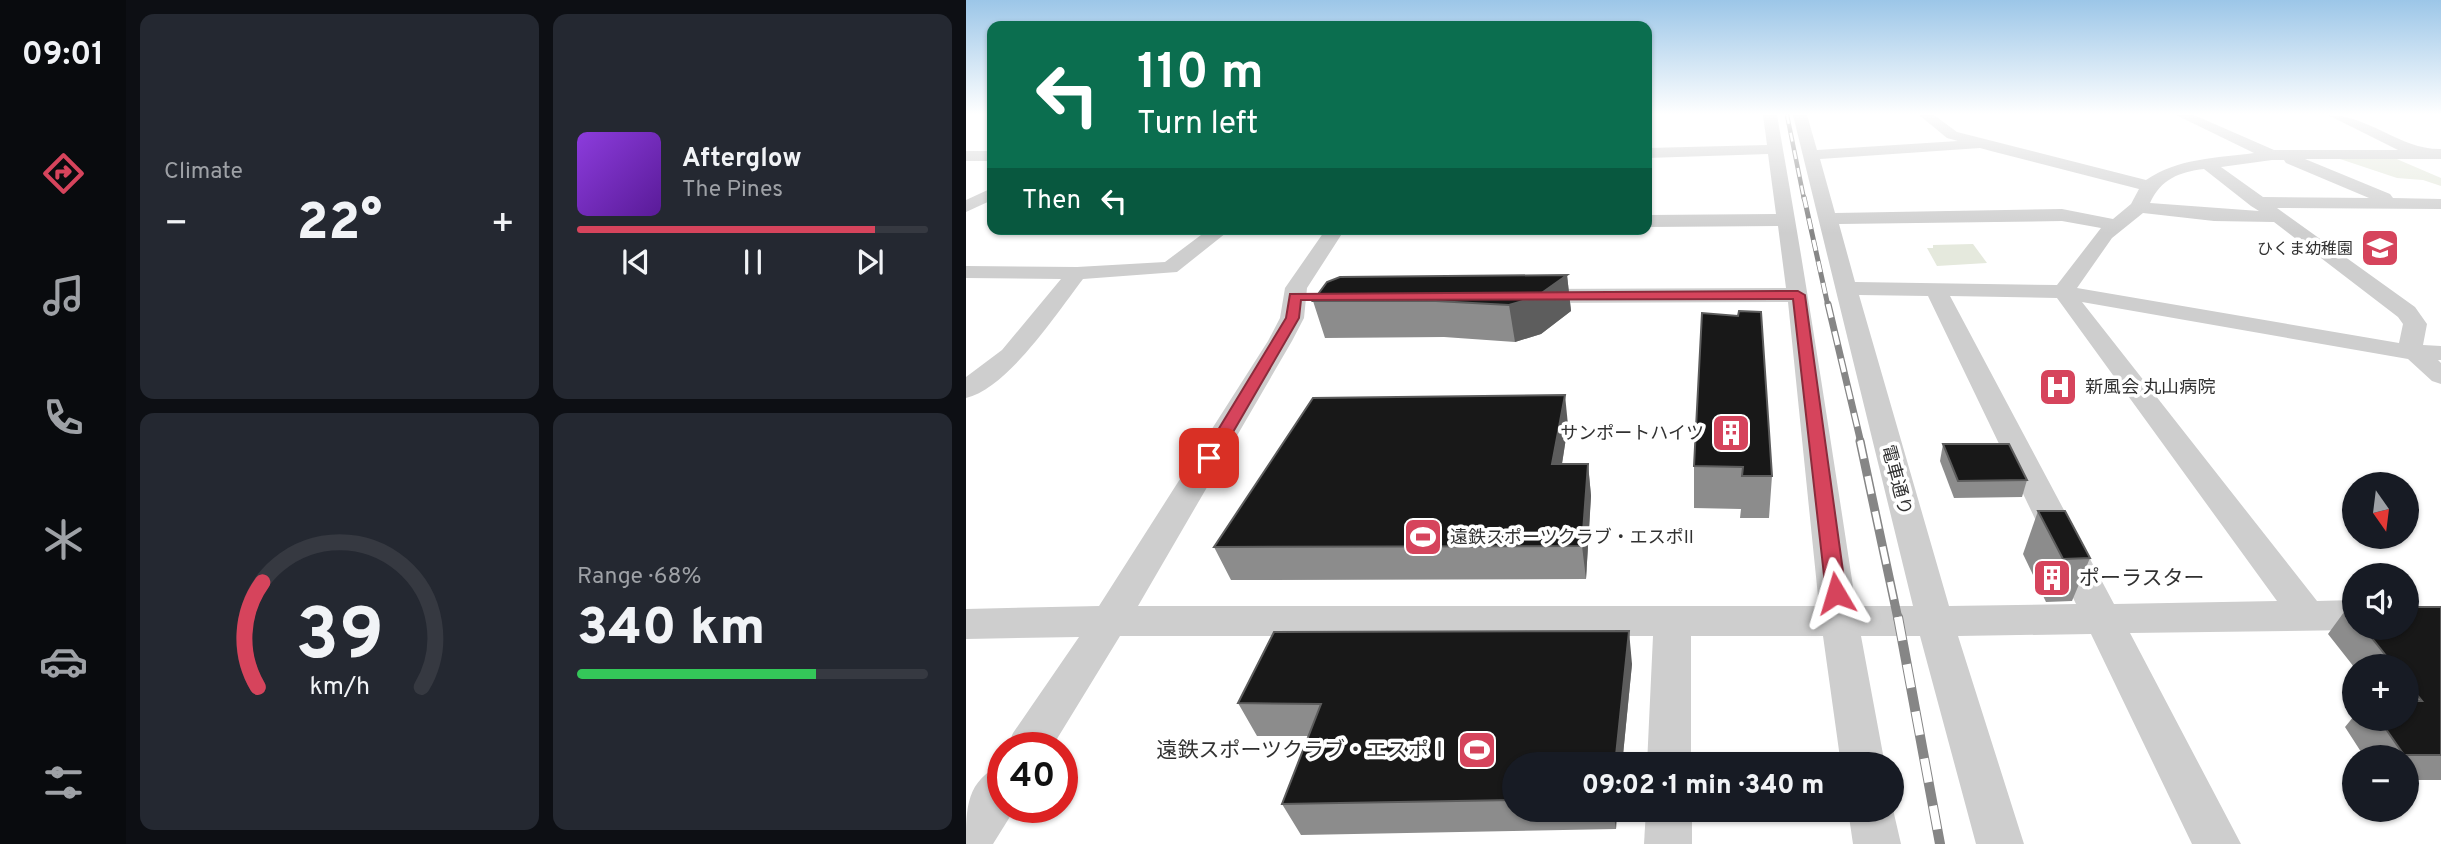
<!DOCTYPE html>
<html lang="en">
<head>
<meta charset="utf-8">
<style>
	:root { --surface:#171b24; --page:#242831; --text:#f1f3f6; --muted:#9ea1a6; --line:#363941; --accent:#d6445c }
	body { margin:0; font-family:Overpass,"Noto Sans JP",sans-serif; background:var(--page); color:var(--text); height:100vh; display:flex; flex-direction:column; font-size:26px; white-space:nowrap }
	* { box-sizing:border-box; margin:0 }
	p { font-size:23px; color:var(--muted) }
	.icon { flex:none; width:38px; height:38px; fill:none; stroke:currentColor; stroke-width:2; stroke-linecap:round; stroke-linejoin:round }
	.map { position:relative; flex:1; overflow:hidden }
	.side { display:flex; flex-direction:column; gap:14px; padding:14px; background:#0d0f14; width:840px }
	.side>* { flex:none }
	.banner { position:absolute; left:21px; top:21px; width:665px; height:214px; border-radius:14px; box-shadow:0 2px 5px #0004; background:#0b6e4f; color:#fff; overflow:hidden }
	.needle { width:46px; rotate:166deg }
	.fabs { position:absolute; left:1376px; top:472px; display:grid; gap:14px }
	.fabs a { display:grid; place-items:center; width:77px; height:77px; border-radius:50%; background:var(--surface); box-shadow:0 2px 5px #0004; font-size:35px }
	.speed { position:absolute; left:21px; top:732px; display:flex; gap:14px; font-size:35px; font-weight:700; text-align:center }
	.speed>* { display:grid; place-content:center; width:91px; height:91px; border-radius:50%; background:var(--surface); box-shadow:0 2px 5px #0004; line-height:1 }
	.speed .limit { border:10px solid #d22; background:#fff; color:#111 }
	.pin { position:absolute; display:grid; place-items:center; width:60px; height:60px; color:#fff; margin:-30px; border-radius:14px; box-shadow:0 4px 10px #0006 }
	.me { position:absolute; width:77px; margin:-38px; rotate:353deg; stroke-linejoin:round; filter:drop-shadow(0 0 5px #0008) }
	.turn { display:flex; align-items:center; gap:24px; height:147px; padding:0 35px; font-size:32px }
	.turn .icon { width:91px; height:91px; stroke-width:2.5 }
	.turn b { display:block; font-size:49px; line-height:60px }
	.then { display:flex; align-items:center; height:66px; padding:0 35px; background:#0003; gap:14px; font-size:26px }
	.big { font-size:52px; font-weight:800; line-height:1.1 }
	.side .widget { flex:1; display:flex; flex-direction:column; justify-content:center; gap:10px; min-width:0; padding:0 24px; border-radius:14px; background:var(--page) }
	.side .dial { align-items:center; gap:0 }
	.dial svg { height:182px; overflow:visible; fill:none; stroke:var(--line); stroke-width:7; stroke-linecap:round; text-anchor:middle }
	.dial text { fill:var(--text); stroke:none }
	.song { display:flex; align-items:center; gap:21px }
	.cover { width:84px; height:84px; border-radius:10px; background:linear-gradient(135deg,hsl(270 70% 55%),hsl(270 70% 35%)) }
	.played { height:7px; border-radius:4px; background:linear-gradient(90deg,var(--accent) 85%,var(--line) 85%) }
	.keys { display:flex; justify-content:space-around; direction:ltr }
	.heat { display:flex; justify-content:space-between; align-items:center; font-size:38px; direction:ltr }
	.charge { height:10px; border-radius:5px; background:linear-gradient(90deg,#34c759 68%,var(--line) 0) }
	.side .tiles { flex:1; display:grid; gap:14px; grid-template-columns:repeat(2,1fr) }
	.trip { position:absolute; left:536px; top:752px; width:402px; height:70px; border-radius:35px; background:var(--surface); box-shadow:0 2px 5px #0004; font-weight:800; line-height:70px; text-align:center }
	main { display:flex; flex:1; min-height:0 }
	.dock { display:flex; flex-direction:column; width:126px; justify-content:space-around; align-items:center; background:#090b0e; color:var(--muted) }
	.dock .icon { width:49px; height:49px }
	.dock .active { color:var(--accent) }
	.dock b { font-size:32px; color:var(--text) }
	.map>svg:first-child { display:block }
	.green { fill:#e5e9dd }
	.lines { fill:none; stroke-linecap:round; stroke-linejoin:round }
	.minor { fill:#cecece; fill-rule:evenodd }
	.rail-far4-casing { stroke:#868686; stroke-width:4.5 }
	.rail-far3-casing { stroke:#868686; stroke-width:5 }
	.rail-far2-casing { stroke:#868686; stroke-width:7 }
	.rail-far1-casing { stroke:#868686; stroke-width:9 }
	.rail-casing { stroke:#868686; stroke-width:10 }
	.rail-far4 { stroke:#fff; stroke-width:2.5; stroke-dasharray:9; stroke-linecap:butt }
	.rail-far3 { stroke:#fff; stroke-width:3.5; stroke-dasharray:11; stroke-linecap:butt }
	.rail-far2 { stroke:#fff; stroke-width:4.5; stroke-dasharray:14; stroke-linecap:butt }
	.rail-far1 { stroke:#fff; stroke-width:6; stroke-dasharray:18; stroke-linecap:butt }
	.rail { stroke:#fff; stroke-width:8; stroke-dasharray:24; stroke-linecap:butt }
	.wall { fill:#8c8c8c }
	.shaded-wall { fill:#5d5d5d }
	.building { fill:#181818; stroke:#5d5d5d; stroke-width:2 }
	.route { fill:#d6445c; stroke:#8b2c3c; stroke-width:2 }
	.labels { text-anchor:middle; stroke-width:7; stroke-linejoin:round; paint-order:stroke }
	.far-poi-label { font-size:16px; fill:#313131; stroke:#fff; text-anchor:end }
	.poi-label { font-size:18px; fill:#313131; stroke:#fff; text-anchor:start }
	.street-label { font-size:18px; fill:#313131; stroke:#fff }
	.near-poi-label { font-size:21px; fill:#313131; stroke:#fff; text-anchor:start }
</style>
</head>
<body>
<main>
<nav class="dock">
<b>09:01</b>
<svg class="icon active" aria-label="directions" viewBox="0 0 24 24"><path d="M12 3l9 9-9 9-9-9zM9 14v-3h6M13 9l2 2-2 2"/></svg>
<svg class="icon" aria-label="music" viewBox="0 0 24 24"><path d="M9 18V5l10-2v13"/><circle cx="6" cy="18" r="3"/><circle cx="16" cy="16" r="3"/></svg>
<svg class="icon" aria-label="phone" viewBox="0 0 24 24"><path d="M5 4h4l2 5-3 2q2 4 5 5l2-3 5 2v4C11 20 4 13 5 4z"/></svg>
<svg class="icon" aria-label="climate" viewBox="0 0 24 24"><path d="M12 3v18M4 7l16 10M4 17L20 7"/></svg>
<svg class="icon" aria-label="car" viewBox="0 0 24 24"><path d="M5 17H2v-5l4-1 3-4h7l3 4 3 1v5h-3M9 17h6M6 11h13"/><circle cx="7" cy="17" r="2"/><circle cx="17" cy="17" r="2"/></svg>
<svg class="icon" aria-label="filters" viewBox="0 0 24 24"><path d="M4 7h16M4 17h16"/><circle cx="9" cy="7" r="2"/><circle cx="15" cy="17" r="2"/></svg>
</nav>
<section class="side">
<div class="tiles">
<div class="widget"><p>Climate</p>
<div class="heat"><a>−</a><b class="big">22°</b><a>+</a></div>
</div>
<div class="widget">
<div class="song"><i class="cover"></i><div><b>Afterglow</b><p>The Pines</p></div></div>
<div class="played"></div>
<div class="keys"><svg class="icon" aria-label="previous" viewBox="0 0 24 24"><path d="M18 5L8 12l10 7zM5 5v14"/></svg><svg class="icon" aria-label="pause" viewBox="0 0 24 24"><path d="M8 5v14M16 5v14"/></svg><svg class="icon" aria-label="next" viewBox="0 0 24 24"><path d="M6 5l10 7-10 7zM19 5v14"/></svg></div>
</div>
<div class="widget dial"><svg viewBox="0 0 100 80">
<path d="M14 69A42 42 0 1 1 86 69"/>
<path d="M14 69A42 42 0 0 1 16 23" stroke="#d6445c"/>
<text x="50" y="56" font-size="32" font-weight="700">39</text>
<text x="50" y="72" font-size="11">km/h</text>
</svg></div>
<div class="widget"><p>Range · 68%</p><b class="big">340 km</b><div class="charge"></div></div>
</div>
</section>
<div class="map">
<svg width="1475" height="844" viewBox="0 0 1475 844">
	<rect width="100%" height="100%" fill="#fff"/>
	<g class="green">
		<path d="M1368,157H1426L1475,178V186L1457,180L1431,178Z"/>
		<path d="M1007,244L1021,263L971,266L961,248H967V245Z"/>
	</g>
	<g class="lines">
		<g class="minor">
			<path d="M797,115H811C840,278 865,442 890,606H947L827,115H841L851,150L992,141L981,138L953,115H968L991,132L1180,180C1212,158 1251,158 1288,153L1210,115H1228L1308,150H1432L1362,115C1403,115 1435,150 1475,149V159H1339L1424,194L1427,198L1475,199V209L1311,208L1449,307L1461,324L1457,345L1475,346V360H1472L1475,363V384L1466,381L1442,359L1116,302L1351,601L1388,600V628H1392L1388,630L1164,633L1275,844H1226L1125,634L992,636L1058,844H1010L954,636H895L919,765H875L857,636H725V765H681L687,636H154L86,747H41L47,733L113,637L0,639V609L133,606L302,341L314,318L319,288L360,229H379L341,288L338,318L326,341L172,606H853L822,302L566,303L558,301L555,296L558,291L566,289L820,288L812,226L681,227V215L810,214L802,154L681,158V148L801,145ZM1014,148L1025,151L1173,189L1165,204L1147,219L1096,209L869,213L854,159ZM1306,160H1318L1320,163L1403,198L1297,197L1255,167ZM1238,169L1285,206L1293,211L1184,203C1195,179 1213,172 1238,169ZM1177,213L1248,221L1308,222L1432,317L1437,324L1433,343L1111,288L1146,238ZM1096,221L1135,228L1091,285L889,282L873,224ZM893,295L962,296L1110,604L983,606ZM984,296L1091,298L1311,601L1148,604Z"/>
			<rect x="0" y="151" width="26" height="10"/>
			<path d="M26,188V200L0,212V200Z"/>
			<path d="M243,229H265L211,272L117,279C91,313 42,388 0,398V377L36,350L95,279L0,278V266L111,267L199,262Z"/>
			<path d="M37,764V807H50L27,844H0C0,808 0,780 37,764Z"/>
			<path d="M926,805L935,844H887L882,810H926Z"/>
			<path d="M680,810H726V844H678Z"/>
		</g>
		<defs>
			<path id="rail-far4" d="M821,115L838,199"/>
			<path id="rail-far3" d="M838,197L862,306"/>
			<path id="rail-far2" d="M862,304L895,443"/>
			<path id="rail-far1" d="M894,441L932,619"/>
			<path id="rail" d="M932,617L974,844"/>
		</defs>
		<use href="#rail-far4" class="rail-far4-casing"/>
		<use href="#rail-far3" class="rail-far3-casing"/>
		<use href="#rail-far2" class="rail-far2-casing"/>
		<use href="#rail-far1" class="rail-far1-casing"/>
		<use href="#rail" class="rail-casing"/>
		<use href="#rail-far4" class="rail-far4"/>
		<use href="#rail-far3" class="rail-far3"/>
		<use href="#rail-far2" class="rail-far2"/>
		<use href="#rail-far1" class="rail-far1"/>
		<use href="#rail" class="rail"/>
	</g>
	<g class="wall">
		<path d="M601,275L605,311L575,334L549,342L478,337L359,338L347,301Z"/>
		<path d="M736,313L806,476L803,518H774L775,509L728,508V466Z"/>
		<path d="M602,425L596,464H622L625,496L620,579L265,580L248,547Z"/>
		<path d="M977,444L1061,480L1056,497L988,498L974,461Z"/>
		<path d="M1072,511L1124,558L1106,601L1080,602L1057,554Z"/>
		<path d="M1475,607V780H1440V758H1399L1379,727L1388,716V719H1440V667H1388L1362,634L1381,608H1388V628H1440Z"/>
		<path d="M666,664L656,765H548V810H651L650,829L335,835L316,804L342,736H291L272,703Z"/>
	</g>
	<g class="shaded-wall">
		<path d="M601,275L605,311L575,334L549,342L543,305Z"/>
		<path d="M599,395L602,425L591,495L586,464Z"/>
		<path d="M622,464L625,496L620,579L616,546Z"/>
		<path d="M663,631L666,664L656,765H649Z"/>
		<path d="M647,810H651L650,829Z"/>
	</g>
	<g class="building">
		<path d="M601,275L570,297L543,305L470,301H347L361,282L374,277Z"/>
		<path d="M773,311L795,312L806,476H776L777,467L728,466L736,313L772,316Z"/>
		<path d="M599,395L586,464H622L616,546L248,547L347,398Z"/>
		<path d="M977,444H1043L1061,480L992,481Z"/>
		<path d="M1072,511H1099L1124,558L1097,559Z"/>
		<path d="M1440,607H1475V755H1438L1413,719H1440V701H1456L1440,681V667H1429L1398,628H1440Z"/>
		<path d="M1381,608H1388V616Z"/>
		<path d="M663,631L649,765H548V800L316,804L355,704L272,703L308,632Z"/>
	</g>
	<linearGradient id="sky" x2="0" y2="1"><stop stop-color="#9cc6e8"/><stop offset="0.49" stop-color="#fff"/><stop offset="1" stop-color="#fff" stop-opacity="0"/></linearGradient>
	<rect width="1475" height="233" fill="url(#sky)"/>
	<path class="route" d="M832,291L839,295L880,593L877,599L870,601L863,599L860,593L827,299L335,300L333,318L252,458L243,463L235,458L320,318L324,294Z"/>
	<defs>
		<symbol id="school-square" viewBox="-11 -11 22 22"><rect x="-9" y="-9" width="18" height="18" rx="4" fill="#d6445c" stroke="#fff"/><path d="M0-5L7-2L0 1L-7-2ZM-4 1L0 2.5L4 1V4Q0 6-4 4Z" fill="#fff"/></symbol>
		<symbol id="hospital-square" viewBox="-11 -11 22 22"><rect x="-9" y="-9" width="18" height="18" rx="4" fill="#d6445c" stroke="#fff"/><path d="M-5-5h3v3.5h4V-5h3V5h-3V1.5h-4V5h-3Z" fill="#fff"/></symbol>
		<symbol id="building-square" viewBox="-11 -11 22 22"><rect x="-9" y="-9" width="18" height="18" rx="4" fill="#d6445c" stroke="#fff"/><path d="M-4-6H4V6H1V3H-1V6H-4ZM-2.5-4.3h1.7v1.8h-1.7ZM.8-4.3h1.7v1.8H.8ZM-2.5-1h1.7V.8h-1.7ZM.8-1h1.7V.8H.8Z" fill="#fff"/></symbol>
		<symbol id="stadium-square" viewBox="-11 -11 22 22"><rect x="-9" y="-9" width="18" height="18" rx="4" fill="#d6445c" stroke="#fff"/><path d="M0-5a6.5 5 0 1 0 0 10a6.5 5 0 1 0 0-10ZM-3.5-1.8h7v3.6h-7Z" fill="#fff"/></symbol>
	</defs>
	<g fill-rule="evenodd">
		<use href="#school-square" x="1392" y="226" width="44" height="44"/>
		<use href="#hospital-square" x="1070" y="365" width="44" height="44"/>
		<use href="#building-square" x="743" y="411" width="44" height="44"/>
		<use href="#stadium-square" x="435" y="515" width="44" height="44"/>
		<use href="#building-square" x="1064" y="556" width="44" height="44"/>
		<use href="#stadium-square" x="489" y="728" width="44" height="44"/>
	</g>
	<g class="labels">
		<g class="far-poi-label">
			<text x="1387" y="254">ひくま幼稚園</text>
		</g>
		<g class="poi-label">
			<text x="1119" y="393">新風会 丸山病院</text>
			<text x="738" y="439" text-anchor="end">サンポートハイツ</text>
			<text x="484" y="543">遠鉄スポーツクラブ・エスポII</text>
		</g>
		<g class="street-label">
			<text transform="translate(931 480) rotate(75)" y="6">電車通り</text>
		</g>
		<g class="near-poi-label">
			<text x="1113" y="585">ポーラスター</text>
			<text x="484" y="757" text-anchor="end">遠鉄スポーツクラブ・エスポⅠ</text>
		</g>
	</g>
</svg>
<div class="fabs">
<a><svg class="needle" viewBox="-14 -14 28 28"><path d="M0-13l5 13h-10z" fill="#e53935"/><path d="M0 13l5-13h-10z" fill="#9ea1a6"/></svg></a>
<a><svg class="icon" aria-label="sound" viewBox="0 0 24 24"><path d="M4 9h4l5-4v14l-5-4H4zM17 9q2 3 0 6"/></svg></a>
<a>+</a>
<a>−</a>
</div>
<div class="speed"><div class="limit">40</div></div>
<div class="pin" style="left:243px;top:458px;background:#d93025"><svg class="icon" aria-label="arrive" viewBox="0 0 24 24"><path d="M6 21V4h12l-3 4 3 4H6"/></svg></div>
<svg class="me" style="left:870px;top:593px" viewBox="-20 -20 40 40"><path d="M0-17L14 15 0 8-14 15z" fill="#d6445c" stroke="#fff" stroke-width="4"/></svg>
<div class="trip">09:02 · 1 min · 340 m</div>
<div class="banner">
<div class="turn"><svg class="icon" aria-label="left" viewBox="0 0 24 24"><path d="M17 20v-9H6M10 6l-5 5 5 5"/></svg><div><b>110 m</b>Turn left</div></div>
<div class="then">Then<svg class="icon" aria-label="left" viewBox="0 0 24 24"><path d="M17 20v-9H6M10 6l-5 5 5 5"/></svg></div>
</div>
</div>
</main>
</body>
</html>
